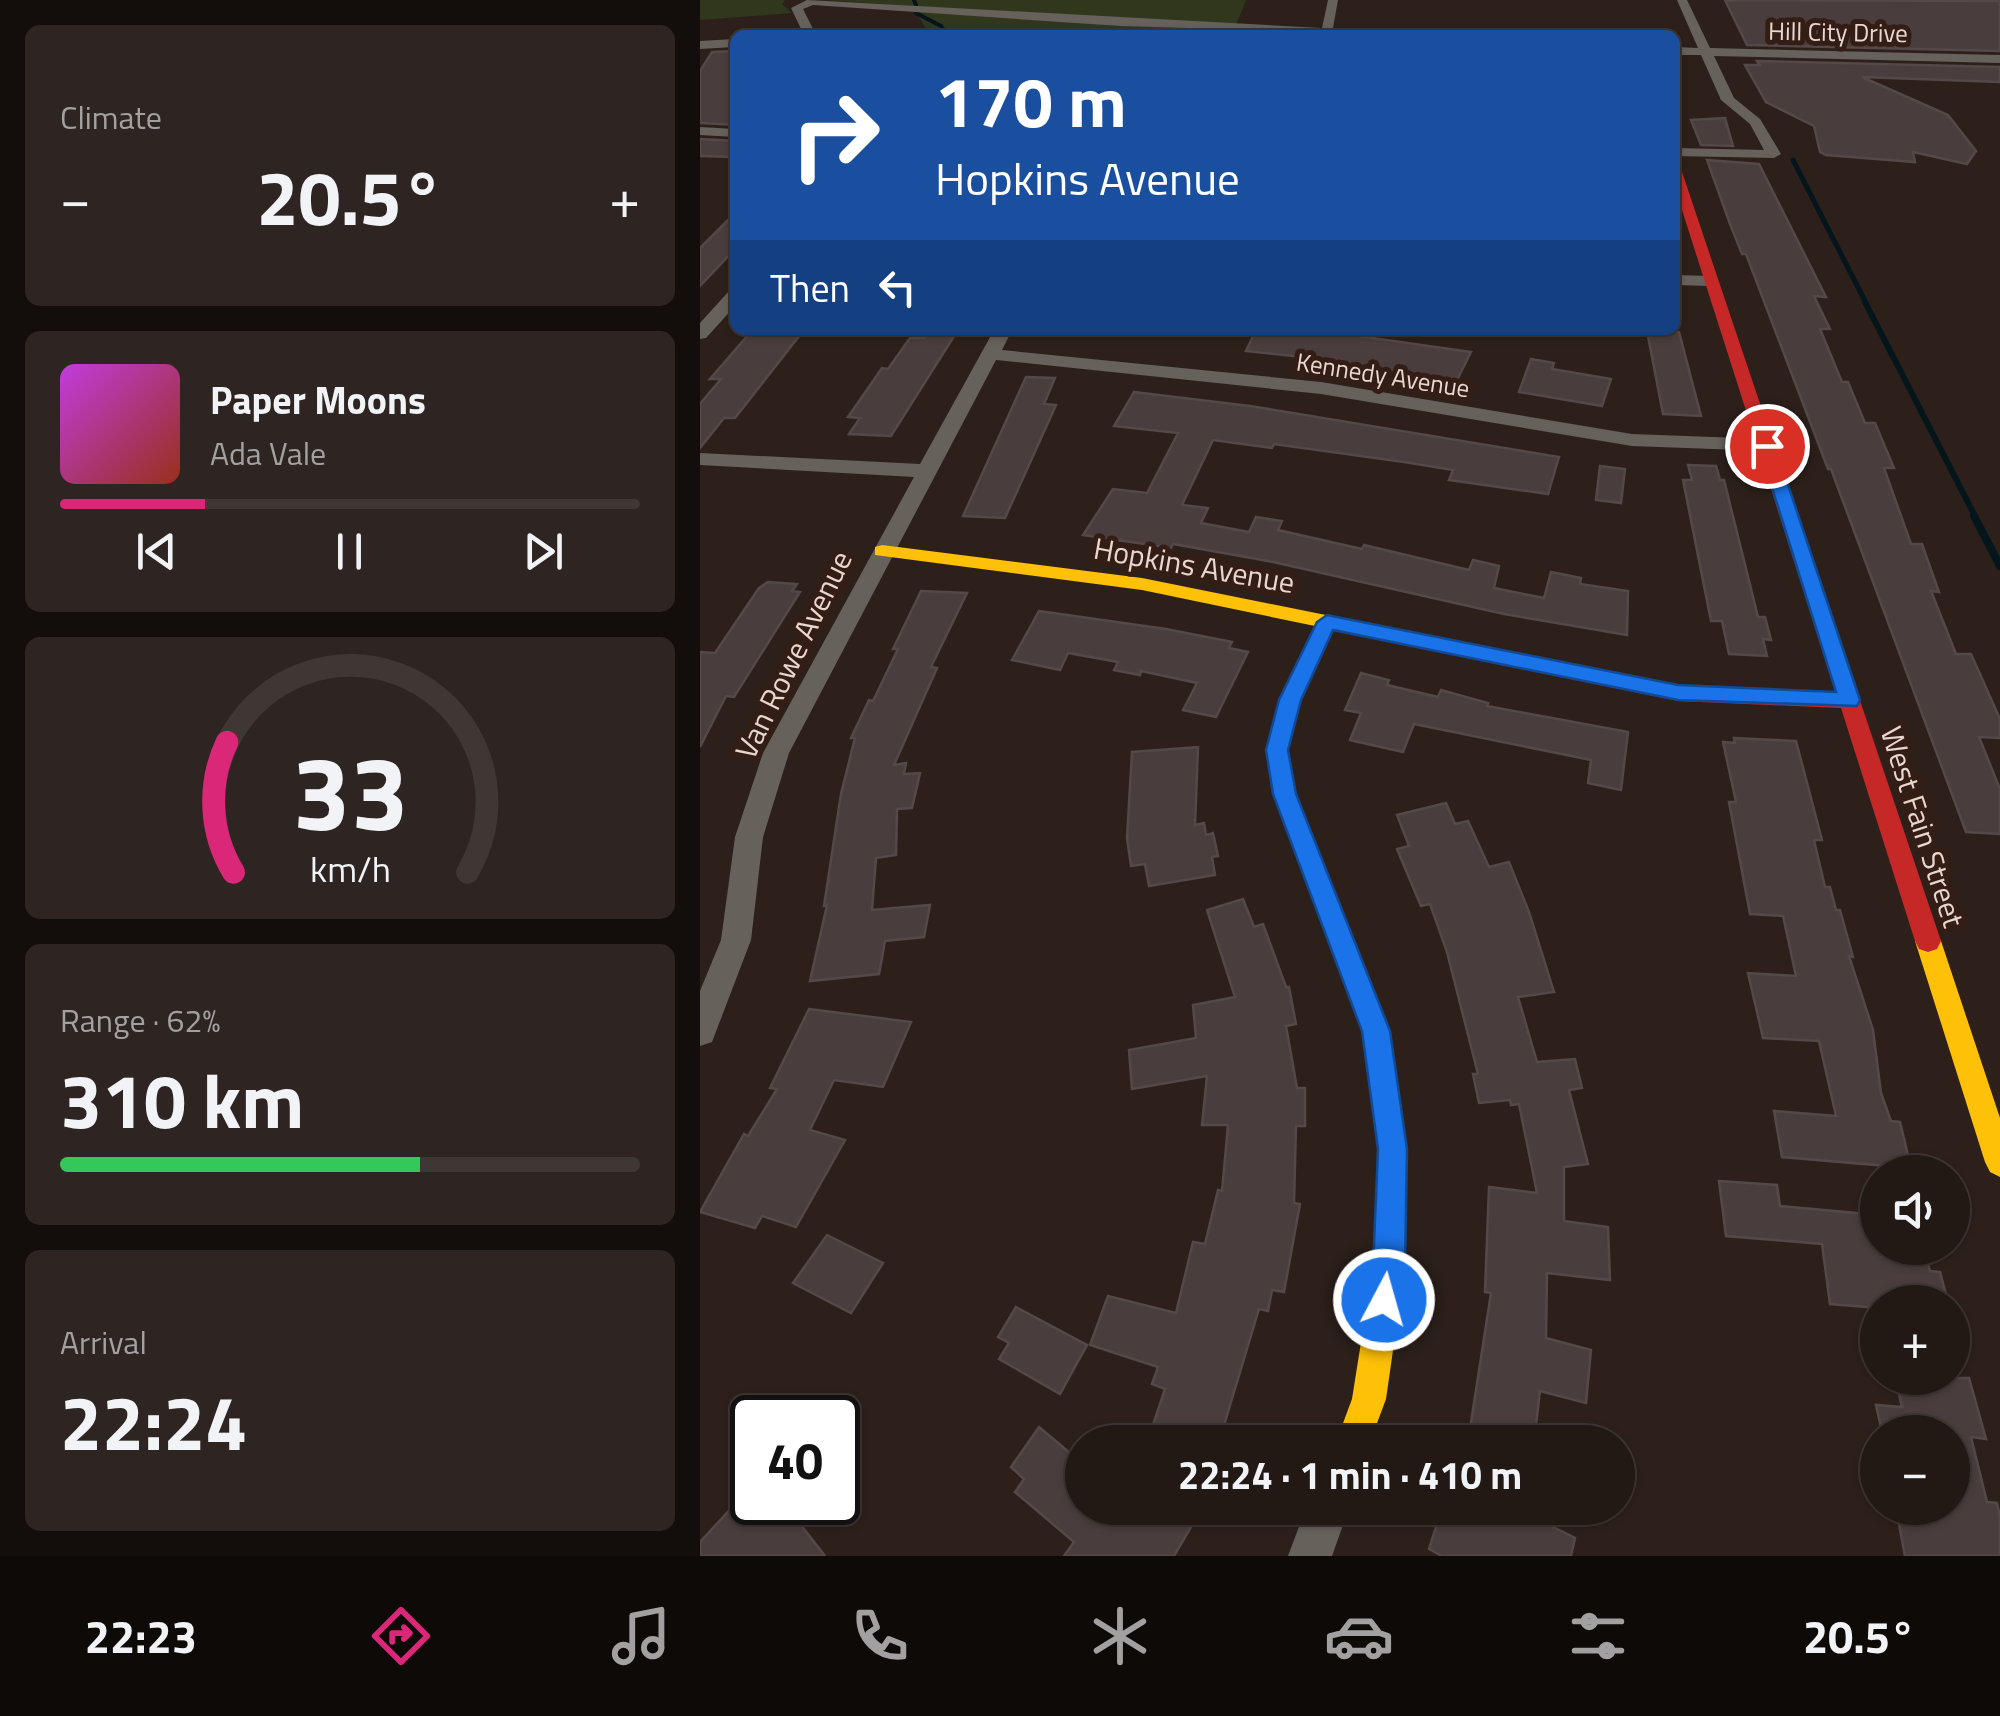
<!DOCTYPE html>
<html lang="en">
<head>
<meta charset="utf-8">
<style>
	:root { --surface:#221814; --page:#2e2522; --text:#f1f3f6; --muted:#a2a0a0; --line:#3f3734; --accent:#db2777 }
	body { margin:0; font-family:"Titillium Web",sans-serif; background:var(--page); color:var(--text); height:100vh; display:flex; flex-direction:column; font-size:38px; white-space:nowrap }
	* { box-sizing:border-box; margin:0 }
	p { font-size:32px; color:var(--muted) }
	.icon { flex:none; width:55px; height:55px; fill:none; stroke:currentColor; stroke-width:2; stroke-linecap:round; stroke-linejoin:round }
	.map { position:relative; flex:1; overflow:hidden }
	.drawer { display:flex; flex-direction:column; gap:25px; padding:25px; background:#130d0b; width:700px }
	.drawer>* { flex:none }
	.banner { position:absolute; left:30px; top:30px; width:950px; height:305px; border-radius:15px; box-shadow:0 2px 8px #0004,0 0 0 2px var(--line); background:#1a4fa0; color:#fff; overflow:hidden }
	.fabs { position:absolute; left:1160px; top:1155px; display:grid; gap:20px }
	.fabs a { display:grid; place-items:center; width:110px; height:110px; border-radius:50%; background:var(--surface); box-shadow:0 2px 8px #0004,0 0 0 2px var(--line); font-size:50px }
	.speed { position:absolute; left:30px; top:1395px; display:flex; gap:20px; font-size:50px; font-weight:700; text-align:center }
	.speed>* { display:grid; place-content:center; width:130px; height:130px; border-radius:50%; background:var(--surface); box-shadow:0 2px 8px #0004,0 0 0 2px var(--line); line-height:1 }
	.speed .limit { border:5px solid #111; border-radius:15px; background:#fff; color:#111 }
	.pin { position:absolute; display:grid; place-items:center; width:85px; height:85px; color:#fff; margin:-42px; border:5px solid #fff; border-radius:50%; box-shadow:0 2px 10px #0007 }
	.me { position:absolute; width:110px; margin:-55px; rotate:6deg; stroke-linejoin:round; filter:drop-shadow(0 0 8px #0008) }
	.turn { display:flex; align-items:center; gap:35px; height:210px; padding:0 40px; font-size:45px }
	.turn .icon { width:130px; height:130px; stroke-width:2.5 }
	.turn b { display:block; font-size:70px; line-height:85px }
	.then { display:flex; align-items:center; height:95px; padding:0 40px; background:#0003; gap:20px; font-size:38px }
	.big { font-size:75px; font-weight:700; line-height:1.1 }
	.drawer .widget { flex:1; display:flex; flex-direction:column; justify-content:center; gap:15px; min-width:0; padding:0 35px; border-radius:15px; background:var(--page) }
	.drawer .dial { align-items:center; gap:0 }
	.dial svg { height:260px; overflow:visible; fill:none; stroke:var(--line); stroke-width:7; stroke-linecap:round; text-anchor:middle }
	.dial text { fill:var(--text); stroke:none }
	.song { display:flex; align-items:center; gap:30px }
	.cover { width:120px; height:120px; border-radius:15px; background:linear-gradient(135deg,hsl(290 70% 55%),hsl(10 70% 35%)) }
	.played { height:10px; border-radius:5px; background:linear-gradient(90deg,var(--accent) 25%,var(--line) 25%) }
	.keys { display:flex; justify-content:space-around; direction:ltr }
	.heat { display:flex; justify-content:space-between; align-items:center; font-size:55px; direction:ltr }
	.charge { height:15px; border-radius:8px; background:linear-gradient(90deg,#34c759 62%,var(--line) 0) }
	.trip { position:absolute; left:365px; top:1425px; width:570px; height:100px; border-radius:50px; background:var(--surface); box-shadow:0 2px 8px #0004,0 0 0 2px var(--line); font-weight:700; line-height:100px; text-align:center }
	.menu { display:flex; height:160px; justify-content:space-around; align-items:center; background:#0e0a08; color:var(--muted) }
	.menu .icon { width:70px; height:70px }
	.menu .selected { color:var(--accent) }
	.menu b { font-size:45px; color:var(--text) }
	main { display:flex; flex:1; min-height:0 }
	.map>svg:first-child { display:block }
	.green { fill:#31371d }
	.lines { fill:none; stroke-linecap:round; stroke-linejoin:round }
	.stream-far3 { stroke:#04151b; stroke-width:4 }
	.stream-far2 { stroke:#04151b; stroke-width:5 }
	.stream-far1 { stroke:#04151b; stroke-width:6 }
	.stream { stroke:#04151b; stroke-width:8 }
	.building { fill:#493e3d; stroke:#544848; stroke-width:2.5 }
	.street { fill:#67615c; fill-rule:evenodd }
	.slow { fill:#ffc107; fill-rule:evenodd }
	.jam { fill:#c62828; fill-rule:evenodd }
	.route { fill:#1a73e8; stroke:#114b97; stroke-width:2.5 }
	.labels { text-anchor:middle; stroke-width:10; stroke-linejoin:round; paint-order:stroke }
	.far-street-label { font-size:25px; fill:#e8d7d1; stroke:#341d14 }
	.street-label { font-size:30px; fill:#e8d7d1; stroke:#341d14 }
</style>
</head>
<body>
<main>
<section class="drawer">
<div class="widget"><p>Climate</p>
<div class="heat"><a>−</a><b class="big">20.5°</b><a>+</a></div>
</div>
<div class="widget">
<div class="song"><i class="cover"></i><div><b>Paper Moons</b><p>Ada Vale</p></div></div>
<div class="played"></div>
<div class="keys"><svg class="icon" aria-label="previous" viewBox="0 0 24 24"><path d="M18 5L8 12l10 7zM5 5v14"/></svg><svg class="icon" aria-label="pause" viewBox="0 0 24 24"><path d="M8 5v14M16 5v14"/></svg><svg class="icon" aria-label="next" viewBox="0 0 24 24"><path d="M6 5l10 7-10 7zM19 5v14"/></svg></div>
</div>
<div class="widget dial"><svg viewBox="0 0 100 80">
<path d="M14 69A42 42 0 1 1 86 69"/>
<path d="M14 69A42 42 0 0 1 12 29" stroke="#db2777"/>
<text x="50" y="56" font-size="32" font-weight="700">33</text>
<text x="50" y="72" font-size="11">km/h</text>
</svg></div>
<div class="widget"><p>Range · 62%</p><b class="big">310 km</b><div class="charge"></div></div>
<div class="widget"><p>Arrival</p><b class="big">22:24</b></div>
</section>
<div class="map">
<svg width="1300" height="1556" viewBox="0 0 1300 1556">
	<rect width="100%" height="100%" fill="#2d201b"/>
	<g class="green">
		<path d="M0,0H85L82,4L92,13L0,20Z"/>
		<path d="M124,0H546L532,35H230L212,6Z"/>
	</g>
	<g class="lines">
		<g class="stream-far3">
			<path d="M214,0L216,5"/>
			<path d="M216,13L241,26L247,35"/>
		</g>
		<path class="stream-far2" d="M1093,160L1167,305"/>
		<path class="stream-far1" d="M1165,302L1276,518"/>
		<path class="stream" d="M1274,516L1300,566"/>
	</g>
	<g class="building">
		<path d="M1025,0L1300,1V51L1047,45Z"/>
		<path d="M35,51V125L0,123V71L12,52Z"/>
		<path d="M1057,61L1300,67V82L1162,77L1248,115L1276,151L1267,164L1213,152L1215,162L1126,155L1120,152L1114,126L1066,102L1045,65H1060Z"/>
		<path d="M1025,118L1033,146L1001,145L991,120Z"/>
		<path d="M0,139L35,141V157L0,156Z"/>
		<path d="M1007,160L1059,164L1126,297L1114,296L1130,329H1120L1142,382H1148L1165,423H1175L1194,468H1184L1211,544H1222L1239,592L1231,591L1256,654H1271L1300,719V738L1279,737L1300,789V834L1266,832L1131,469H1128L1046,254H1042L1030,224Z"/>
		<path d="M35,213V249L0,286V248Z"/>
		<path d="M230,330H258L191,436L149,434L160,418L148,417L182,368L188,369L210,338H225Z"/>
		<path d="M556,330H616L771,352L756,382L641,361L546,351Z"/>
		<path d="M947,331L979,332L1001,416L963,414Z"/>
		<path d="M49,334L100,335L35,418H24L0,448V404L21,379H10Z"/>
		<path d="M831,359L854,363L852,369L911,379L902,406L819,392Z"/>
		<path d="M326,377L355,378L344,404L356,405L305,518L263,516Z"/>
		<path d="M434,392L550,406L859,457L848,494L749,480L753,470L704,462L574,444L572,448L513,440L482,505L508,508L501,523L549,532L556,517L582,521L578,530L662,549L664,545L769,570L773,560L799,566L794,588L844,598L851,572L881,578L880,584L928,591L927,635L804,614L573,562L473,544L471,548L383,535L413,489L447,493L478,433L414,426Z"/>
		<path d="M988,465L1016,466L1020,480H1024L1058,617H1065L1071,640L1063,639L1067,656L1029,654L1022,621H1011L983,480H992Z"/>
		<path d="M900,466L925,469L921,503L896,500Z"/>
		<path d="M68,582L97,584L92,591L100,592L34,697L26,696L0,747V652L15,653L59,588Z"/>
		<path d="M221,591L267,593L231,667L237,668L194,765L206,763L204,774L220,773L212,808L197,809L196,855L176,858L172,910L230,905L224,937L185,941L179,974L110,981L127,905L124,906L141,794L155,738H151L169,700L173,701L198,649H193Z"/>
		<path d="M339,611L466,629L532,642L529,648L548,652L516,717L483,710L497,683L441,671L440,675L414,670L418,662L368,653L360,670L312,660Z"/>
		<path d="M661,673L689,680L687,685L738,697L741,690L788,703L787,706L928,732L921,790L888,783L891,760L714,724L703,752L650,740L661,713L645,710Z"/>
		<path d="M1034,738L1096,741L1122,840H1114L1125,887H1130L1136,910H1140L1153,957L1149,956L1173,1030L1181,1093L1191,1121L1200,1122L1211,1168L1082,1157L1074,1111L1136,1116L1119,1041L1063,1038L1048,973L1096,976L1083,916L1050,914L1029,802H1036L1023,742L1035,743Z"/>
		<path d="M498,747L495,825L504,823L506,835L513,833L518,856L512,857L515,875L449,886L445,864L431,866L427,838L432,752Z"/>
		<path d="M746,803L755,824L768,821L789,867L809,862L829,912L854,992L818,997L837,1062L875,1059L882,1088L869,1090L888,1164L864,1167V1221L908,1227L910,1280L847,1273L846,1338L891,1350L886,1403L840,1391L834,1442H768L791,1293L785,1292L789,1187L837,1193L819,1104L811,1105L810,1100L779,1103L773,1074H778L747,952L730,904L721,906L697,849L709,846L697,815Z"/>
		<path d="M543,899L554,927L563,924L586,987H589L596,1024L586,1026L597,1088H605V1126H596L594,1203L600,1204L584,1292L572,1290L568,1311L559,1309L519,1442H507L453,1425L465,1389L452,1384L458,1367L390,1345L408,1296L476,1313L493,1242L505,1244L518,1190L522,1191L528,1125H502L507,1076L432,1089L429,1050L496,1038L493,1005L535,997L507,910Z"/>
		<path d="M109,1009L211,1022L183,1087L134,1080L110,1130L145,1140L96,1227L62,1216L55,1228L0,1212L44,1134L48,1136L77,1089L70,1088Z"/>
		<path d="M1019,1181L1077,1185L1080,1206L1178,1215V1248H1224L1230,1271L1240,1272L1248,1302H1178V1308L1130,1304L1122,1244L1026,1236Z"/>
		<path d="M127,1235L183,1263L151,1313L93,1283Z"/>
		<path d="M316,1307L387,1345L360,1394L299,1359L309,1343L298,1337Z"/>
		<path d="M1195,1378H1269L1286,1439L1271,1437L1287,1502L1297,1503L1300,1516V1556H1205L1198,1519L1218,1521L1215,1508H1252V1432H1182L1176,1405L1202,1407Z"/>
		<path d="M339,1427L382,1463V1508H502L474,1556H364L374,1542L315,1492L324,1479L311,1467Z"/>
		<path d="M37,1502H83L125,1556H0V1542Z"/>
		<path d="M742,1508H815L875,1538L871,1556H742L729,1549Z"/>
	</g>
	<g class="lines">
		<g class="street">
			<path d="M107,0L622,28L628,0H638L633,28L713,32L719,35L420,26L113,5L103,9L116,35H104L91,8Z"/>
			<path d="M977,0H987L1010,48L1300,55V63L1014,56L1034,98L1060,119L1081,154L1074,158L975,156V148L1064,150L1050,124L1021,100L1001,55H975V47L998,48Z"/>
			<path d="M35,39V47L0,49V41Z"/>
			<path d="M0,127L35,129V137L0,135Z"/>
			<path d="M975,275L1010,276L1018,281L1010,286L975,285Z"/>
			<path d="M35,290V306L6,338L0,339V323L29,291Z"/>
			<path d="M294,330H312L302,350L621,382L932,434L1067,439L1077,445L1067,451L932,446L621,394L296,360L89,753L63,837L51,940L12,1042L0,1046V991L21,940L35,837L63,753L214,477L0,465V453L220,464Z"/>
			<path d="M606,1508H649L632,1556H588Z"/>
		</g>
		<g class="slow">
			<path d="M182,545L442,578L730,636L740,643L730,650L633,630L601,700L588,750L596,794L689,1031L707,1149L705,1267L686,1399L670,1442H636L652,1399L673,1267L679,1149L663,1031L574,794L566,750L579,700L615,626L442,590L175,555V547Z"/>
			<path d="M1228,930L1237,933L1241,941L1300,1118V1177L1290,1172L1285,1162L1215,941L1219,933Z"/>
		</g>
		<path class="jam" d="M975,165L981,169L1241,941L1237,949L1228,952L1219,949L1215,941L1141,708L978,701L730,650L720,643L730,636L978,685L1136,693L975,188Z"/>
	</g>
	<path class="route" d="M1067,440L1075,446L1160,700L1157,706L978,700L633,630L601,700L588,750L596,794L690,1031L707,1149L705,1268L695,1312L684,1316L673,1312L668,1300L673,1268L678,1149L662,1031L573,794L566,750L579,700L617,622L627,615L978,685L1136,692L1059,446Z"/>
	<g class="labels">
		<g class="far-street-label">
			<text transform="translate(1138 32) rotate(1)" y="9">Hill City Drive</text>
			<text transform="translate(683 375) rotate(9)" y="9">Kennedy Avenue</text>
		</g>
		<g class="street-label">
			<text transform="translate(494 566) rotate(10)" y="10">Hopkins Avenue</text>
			<text transform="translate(94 655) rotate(-64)" y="10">Van Rowe Avenue</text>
			<text transform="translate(1222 827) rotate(72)" y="10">West Fain Street</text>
		</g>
	</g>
</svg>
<div class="fabs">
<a><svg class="icon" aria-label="sound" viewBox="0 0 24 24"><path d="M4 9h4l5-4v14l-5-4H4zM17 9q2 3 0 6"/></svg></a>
<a>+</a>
<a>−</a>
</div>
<div class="speed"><div class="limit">40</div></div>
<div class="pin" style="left:1067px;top:446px;background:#d93025"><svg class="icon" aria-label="arrive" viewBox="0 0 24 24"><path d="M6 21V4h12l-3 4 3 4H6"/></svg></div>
<svg class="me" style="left:684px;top:1300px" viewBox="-20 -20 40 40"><circle r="17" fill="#1a73e8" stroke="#fff" stroke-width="3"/><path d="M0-11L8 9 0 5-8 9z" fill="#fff"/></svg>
<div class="trip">22:24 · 1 min · 410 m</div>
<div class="banner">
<div class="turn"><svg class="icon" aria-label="right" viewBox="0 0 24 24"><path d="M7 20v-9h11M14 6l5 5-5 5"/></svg><div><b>170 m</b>Hopkins Avenue</div></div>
<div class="then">Then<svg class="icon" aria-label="left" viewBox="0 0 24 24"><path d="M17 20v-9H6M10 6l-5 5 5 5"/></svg></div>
</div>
</div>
</main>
<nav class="menu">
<b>22:23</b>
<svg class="icon selected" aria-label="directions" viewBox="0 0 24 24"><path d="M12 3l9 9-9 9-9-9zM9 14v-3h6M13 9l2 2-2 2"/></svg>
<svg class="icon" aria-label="music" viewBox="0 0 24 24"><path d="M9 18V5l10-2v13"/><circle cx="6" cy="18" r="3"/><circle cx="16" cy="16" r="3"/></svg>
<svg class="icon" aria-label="phone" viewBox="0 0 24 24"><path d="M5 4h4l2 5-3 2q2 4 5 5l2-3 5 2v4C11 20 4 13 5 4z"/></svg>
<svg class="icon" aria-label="climate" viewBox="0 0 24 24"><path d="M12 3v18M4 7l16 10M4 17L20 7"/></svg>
<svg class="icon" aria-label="car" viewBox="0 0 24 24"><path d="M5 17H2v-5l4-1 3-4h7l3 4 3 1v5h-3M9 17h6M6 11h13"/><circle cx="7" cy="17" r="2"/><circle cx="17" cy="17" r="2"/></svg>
<svg class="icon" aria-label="filters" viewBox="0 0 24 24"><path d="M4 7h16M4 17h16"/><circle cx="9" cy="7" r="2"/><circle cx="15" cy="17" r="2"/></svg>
<b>20.5°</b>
</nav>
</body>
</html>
